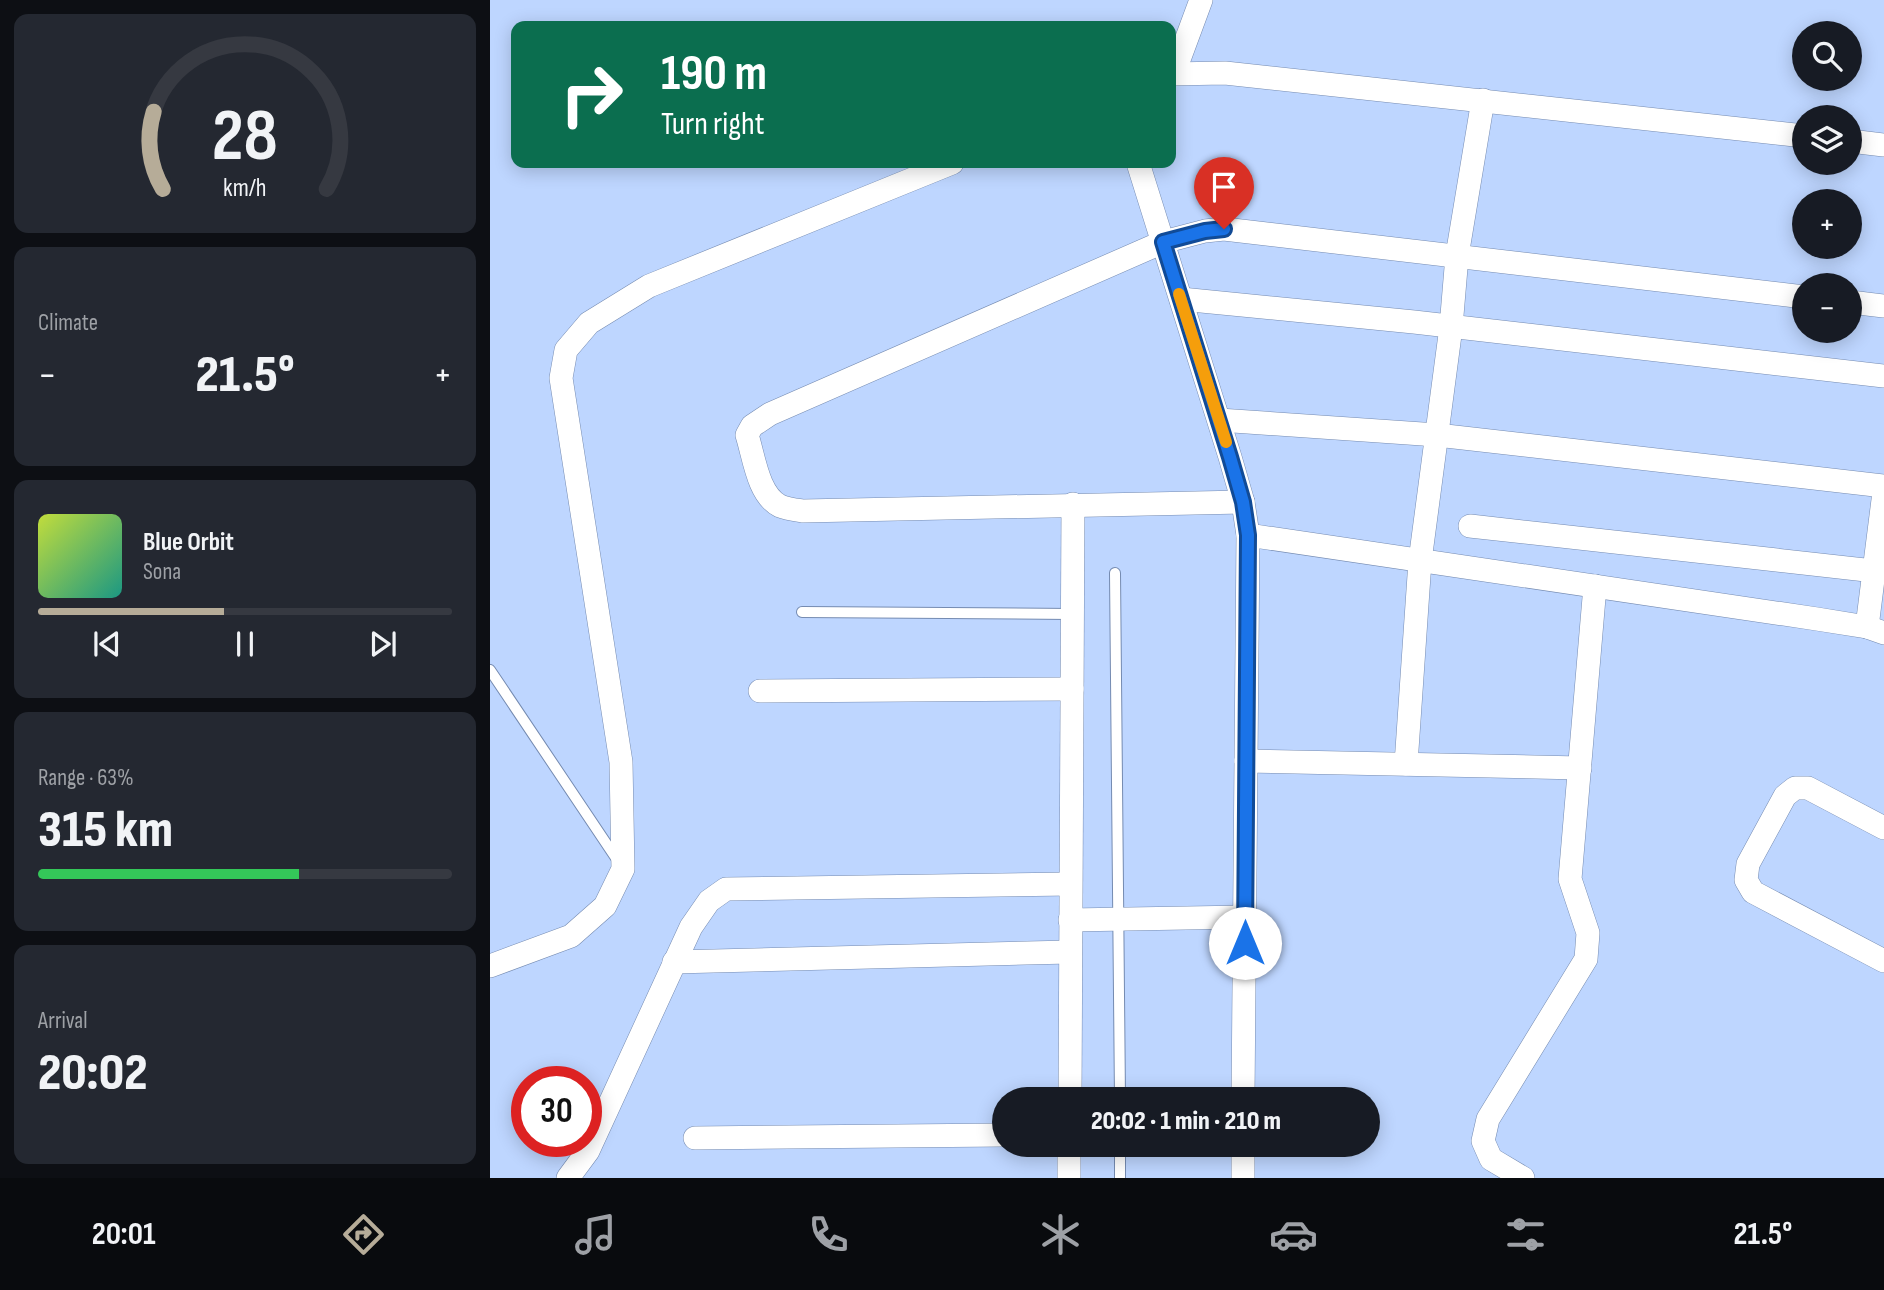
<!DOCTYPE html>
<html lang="en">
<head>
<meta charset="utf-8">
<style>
	:root { --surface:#171b24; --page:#242831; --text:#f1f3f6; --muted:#9ea1a6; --line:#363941; --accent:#b6ac98 }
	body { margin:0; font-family:"Sofia Sans Condensed",sans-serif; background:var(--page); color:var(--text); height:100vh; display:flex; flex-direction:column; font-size:26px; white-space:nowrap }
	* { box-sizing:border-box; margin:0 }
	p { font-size:23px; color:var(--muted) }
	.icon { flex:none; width:38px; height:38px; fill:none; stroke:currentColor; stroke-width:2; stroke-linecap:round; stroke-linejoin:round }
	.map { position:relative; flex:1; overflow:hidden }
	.sheet { display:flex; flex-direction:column; gap:14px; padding:14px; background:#0d0f14; width:490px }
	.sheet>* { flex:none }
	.guide { position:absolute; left:21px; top:21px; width:665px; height:147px; border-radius:14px; box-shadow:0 4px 18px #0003; background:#0b6e4f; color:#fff; overflow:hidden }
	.fabs { position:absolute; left:1302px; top:21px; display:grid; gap:14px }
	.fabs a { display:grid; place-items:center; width:70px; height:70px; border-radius:50%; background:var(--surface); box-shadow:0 4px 18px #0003; font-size:35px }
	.speed { position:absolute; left:21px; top:1066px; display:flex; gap:14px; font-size:35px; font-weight:700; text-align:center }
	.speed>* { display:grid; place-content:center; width:91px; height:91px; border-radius:50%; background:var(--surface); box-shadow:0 4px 18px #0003; line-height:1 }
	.speed .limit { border:10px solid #d22; background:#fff; color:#111 }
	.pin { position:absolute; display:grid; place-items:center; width:60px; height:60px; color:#fff; margin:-72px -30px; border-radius:50% 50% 50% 0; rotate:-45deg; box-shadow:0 0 7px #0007 }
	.pin .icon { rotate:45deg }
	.me { position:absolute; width:77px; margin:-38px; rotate:0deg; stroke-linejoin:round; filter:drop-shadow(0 0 5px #0008) }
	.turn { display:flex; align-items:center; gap:24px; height:147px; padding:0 35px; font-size:32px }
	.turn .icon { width:91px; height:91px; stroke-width:2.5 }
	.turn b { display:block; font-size:49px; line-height:60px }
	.big { font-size:52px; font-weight:800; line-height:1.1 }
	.sheet .tile { flex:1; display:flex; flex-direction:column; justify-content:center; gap:10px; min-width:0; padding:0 24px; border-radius:14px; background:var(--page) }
	.sheet .dial { align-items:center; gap:0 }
	.dial svg { height:182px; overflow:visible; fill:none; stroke:var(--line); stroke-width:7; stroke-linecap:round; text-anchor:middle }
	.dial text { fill:var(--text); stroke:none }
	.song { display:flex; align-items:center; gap:21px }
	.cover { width:84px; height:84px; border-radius:10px; background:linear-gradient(135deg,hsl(70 70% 55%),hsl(170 70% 35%)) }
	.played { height:7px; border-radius:4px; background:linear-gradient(90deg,var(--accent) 45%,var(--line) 45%) }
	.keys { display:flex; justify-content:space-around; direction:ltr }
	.heat { display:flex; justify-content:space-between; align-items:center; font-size:38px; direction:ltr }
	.charge { height:10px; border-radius:5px; background:linear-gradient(90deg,#34c759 63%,var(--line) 0) }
	.trip { position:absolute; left:502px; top:1087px; width:388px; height:70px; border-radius:35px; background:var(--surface); box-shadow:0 4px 18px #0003; font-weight:800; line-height:70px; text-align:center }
	.tab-bar { display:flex; height:112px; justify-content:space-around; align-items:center; background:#090b0e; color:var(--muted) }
	.tab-bar .icon { width:49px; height:49px }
	.tab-bar .on { color:var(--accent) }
	.tab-bar b { font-size:32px; color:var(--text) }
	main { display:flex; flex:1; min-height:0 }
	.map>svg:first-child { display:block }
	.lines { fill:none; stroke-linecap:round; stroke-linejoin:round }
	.lane-casing { stroke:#758bb1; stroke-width:12 }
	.street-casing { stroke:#758bb1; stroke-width:24 }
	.lane { stroke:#fff; stroke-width:10 }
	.street { stroke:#fff; stroke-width:23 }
	.route-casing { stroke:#114b97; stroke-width:18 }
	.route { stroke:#1a73e8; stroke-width:12 }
	.slow { stroke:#f59e0b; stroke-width:12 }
</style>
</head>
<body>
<main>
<section class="sheet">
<div class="tile dial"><svg viewBox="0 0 100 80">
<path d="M14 69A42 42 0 1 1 86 69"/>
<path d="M14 69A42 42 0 0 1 10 35" stroke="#b6ac98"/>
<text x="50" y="56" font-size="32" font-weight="700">28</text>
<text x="50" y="72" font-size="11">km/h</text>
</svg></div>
<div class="tile"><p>Climate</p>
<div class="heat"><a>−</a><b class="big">21.5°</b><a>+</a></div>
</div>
<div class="tile">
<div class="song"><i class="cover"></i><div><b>Blue Orbit</b><p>Sona</p></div></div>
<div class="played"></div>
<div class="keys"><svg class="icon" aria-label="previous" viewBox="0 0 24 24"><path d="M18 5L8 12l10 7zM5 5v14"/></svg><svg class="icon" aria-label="pause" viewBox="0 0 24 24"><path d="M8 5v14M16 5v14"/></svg><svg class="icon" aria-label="next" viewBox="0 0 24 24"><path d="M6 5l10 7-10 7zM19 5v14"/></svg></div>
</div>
<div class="tile"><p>Range · 63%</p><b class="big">315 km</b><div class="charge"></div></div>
<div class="tile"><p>Arrival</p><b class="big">20:02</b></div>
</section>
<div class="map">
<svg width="1394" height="1178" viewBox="0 0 1394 1178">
	<rect width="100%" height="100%" fill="#bed6ff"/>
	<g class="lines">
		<defs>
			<g id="lane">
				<path d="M625,573L630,1099"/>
				<path d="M312,612L582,614"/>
				<path d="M0,670L128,861"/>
				<path d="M630,1144V1178"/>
			</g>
			<g id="street">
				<path d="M684,73L711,0"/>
				<path d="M681,74L735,73L1314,136"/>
				<path d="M1360,141L1394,145"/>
				<path d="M648,163L740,457L753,502L758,535L753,1099"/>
				<path d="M691,299L924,322L1394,376"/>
				<path d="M1360,302L1394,306"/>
				<path d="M729,420L947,435L1394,486"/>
				<path d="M753,502L313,511C306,510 297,509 290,506C268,495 264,457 257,435L262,426L280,414L673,242L715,231L734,229L1314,297"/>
				<path d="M980,526L1394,572"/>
				<path d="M758,535L1327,619L1377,627L1394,633"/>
				<path d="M1377,627L1394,492"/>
				<path d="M270,691L582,689"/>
				<path d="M756,761L1090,768"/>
				<path d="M916,764L930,561L961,327L967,256L993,100"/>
				<path d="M1394,828L1318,788H1305L1295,796L1258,864L1256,880L1263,892L1394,961"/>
				<path d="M580,920L755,917"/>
				<path d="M184,962L580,952"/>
				<path d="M0,966L81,936L115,906L133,869L131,762L71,378L76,350L99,323L159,286L462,163"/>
				<path d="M580,1099L583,504"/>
				<path d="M205,1138L514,1135"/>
				<path d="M78,1178L98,1151L201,927L219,901L236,889L580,884"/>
				<path d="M579,1178V1144"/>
				<path d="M753,1178V1144"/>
				<path d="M1033,1178L1001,1159L993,1141L998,1119L1096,959L1098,933L1080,879L1105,586"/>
			</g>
		</defs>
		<use href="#lane" class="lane-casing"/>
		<use href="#street" class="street-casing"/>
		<use href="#lane" class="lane"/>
		<use href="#street" class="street"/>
	</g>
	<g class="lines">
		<defs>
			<path id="route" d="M734,229L715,231L673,242L740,457L753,502L758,535L755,943"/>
		</defs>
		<use href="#route" class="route-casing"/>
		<use href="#route" class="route"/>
		<path class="slow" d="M689,294L736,442"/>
	</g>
</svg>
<div class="fabs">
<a><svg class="icon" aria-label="search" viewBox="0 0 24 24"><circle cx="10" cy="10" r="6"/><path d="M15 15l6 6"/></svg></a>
<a><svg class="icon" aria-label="layers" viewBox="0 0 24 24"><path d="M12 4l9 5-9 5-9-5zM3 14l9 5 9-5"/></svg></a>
<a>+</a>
<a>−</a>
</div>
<div class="speed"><div class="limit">30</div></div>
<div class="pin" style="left:734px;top:229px;background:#d93025"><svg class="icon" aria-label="arrive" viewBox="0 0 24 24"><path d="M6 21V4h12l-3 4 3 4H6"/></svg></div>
<svg class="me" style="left:755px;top:943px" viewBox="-20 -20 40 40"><circle r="19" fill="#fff"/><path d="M0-13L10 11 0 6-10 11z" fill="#1a73e8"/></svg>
<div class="trip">20:02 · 1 min · 210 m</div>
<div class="guide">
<div class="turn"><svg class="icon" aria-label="right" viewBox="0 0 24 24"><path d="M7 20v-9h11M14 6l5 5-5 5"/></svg><div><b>190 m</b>Turn right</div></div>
</div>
</div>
</main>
<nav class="tab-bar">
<b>20:01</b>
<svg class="icon on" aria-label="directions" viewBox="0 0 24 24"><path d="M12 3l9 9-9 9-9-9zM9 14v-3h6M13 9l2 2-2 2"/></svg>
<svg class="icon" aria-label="music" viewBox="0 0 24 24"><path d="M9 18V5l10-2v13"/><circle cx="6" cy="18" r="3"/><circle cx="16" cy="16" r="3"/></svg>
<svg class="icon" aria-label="phone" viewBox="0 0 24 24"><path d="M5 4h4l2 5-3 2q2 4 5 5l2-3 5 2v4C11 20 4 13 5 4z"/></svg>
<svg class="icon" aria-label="climate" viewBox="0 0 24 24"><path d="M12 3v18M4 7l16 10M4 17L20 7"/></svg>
<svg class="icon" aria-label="car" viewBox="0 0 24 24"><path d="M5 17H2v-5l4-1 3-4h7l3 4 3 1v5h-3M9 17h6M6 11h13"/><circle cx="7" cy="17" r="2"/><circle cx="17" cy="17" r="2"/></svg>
<svg class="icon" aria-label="filters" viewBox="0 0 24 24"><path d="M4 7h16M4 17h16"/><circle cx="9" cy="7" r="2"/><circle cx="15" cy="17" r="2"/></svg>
<b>21.5°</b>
</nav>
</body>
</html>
